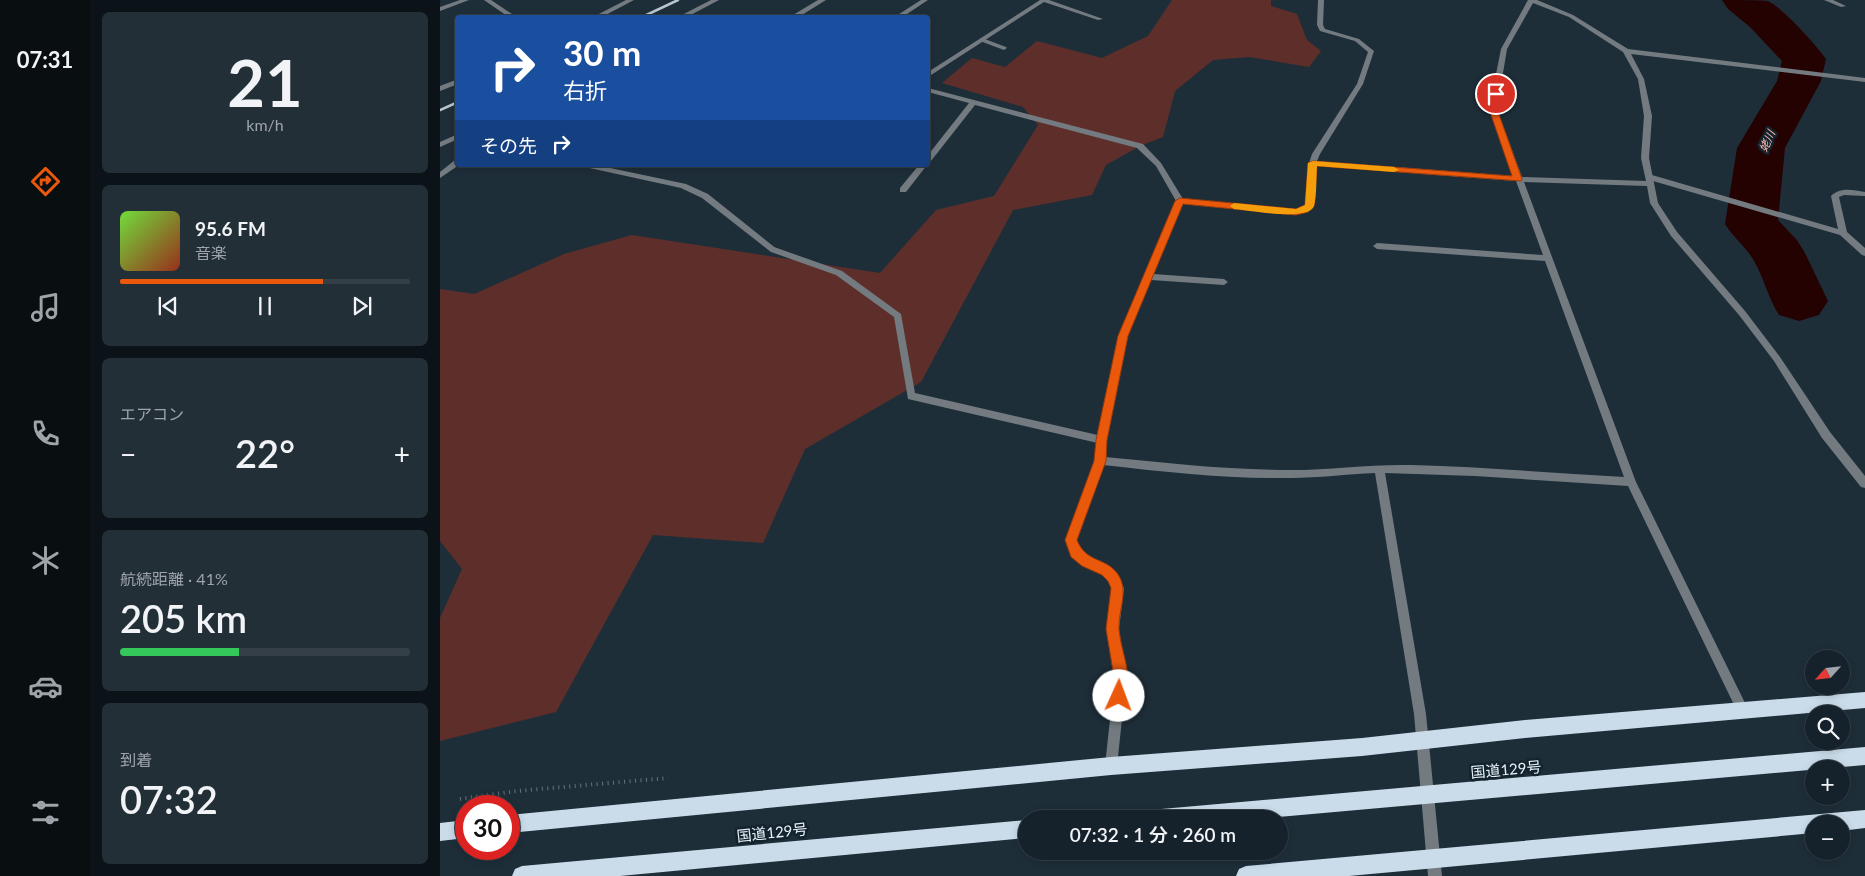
<!DOCTYPE html>
<html lang="ja">
<head>
<meta charset="utf-8">
<style>
	:root { --surface:#16222b; --page:#232f37; --text:#f1f3f6; --muted:#9ea4a9; --line:#353f47; --accent:#ea580c }
	body { margin:0; font-family:Lato,"Noto Sans JP",sans-serif; background:var(--page); color:var(--text); height:100vh; display:flex; flex-direction:column; font-size:19px; white-space:nowrap }
	* { box-sizing:border-box; margin:0 }
	p { font-size:16px; color:var(--muted) }
	.icon { flex:none; width:28px; height:28px; fill:none; stroke:currentColor; stroke-width:2; stroke-linecap:round; stroke-linejoin:round }
	.map { position:relative; flex:1; overflow:hidden }
	.details { display:flex; flex-direction:column; gap:12px; padding:12px; background:#0c1318; width:350px }
	.details>* { flex:none }
	.banner { position:absolute; left:15px; top:15px; width:475px; height:152px; border-radius:5px; box-shadow:0 2px 8px #0003,0 0 0 1px var(--line); background:#1a4fa0; color:#fff; overflow:hidden }
	.needle { width:32px; rotate:243deg }
	.controls { position:absolute; left:1365px; top:650px; display:grid; gap:10px }
	.controls a { display:grid; place-items:center; width:45px; height:45px; border-radius:50%; background:var(--surface); box-shadow:0 2px 8px #0003,0 0 0 1px var(--line); font-size:25px }
	.speed { position:absolute; left:15px; top:795px; display:flex; gap:10px; font-size:25px; font-weight:700; text-align:center }
	.speed>* { display:grid; place-content:center; width:65px; height:65px; border-radius:50%; background:var(--surface); box-shadow:0 2px 8px #0003,0 0 0 1px var(--line); line-height:1 }
	.speed .limit { border:8px solid #d22; background:#fff; color:#111 }
	.pin { position:absolute; display:grid; place-items:center; width:42px; height:42px; color:#fff; margin:-21px; border:2px solid #fff; border-radius:50%; box-shadow:0 1px 5px #0007 }
	.me { position:absolute; width:55px; margin:-28px; rotate:2deg; stroke-linejoin:round; filter:drop-shadow(0 0 4px #0008) }
	.turn { display:flex; align-items:center; gap:18px; height:105px; padding:0 25px; font-size:22px }
	.turn .icon { width:65px; height:65px; stroke-width:2.5 }
	.turn b { display:block; font-size:35px; line-height:42px }
	.then { display:flex; align-items:center; height:48px; padding:0 25px; background:#0003; gap:10px; font-size:19px }
	.big { font-size:38px; font-weight:600; line-height:1.1 }
	.details .card { flex:1; display:flex; flex-direction:column; justify-content:center; gap:8px; min-width:0; padding:0 18px; border-radius:8px; background:var(--page) }
	.details .dial { align-items:center; gap:0 }
	.dial b { font-size:65px; line-height:1 }
	.song { display:flex; align-items:center; gap:15px }
	.cover { width:60px; height:60px; border-radius:8px; background:linear-gradient(135deg,hsl(100 70% 55%),hsl(10 70% 35%)) }
	.played { height:5px; border-radius:2px; background:linear-gradient(90deg,var(--accent) 70%,var(--line) 70%) }
	.keys { display:flex; justify-content:space-around; direction:ltr }
	.heat { display:flex; justify-content:space-between; align-items:center; font-size:28px; direction:ltr }
	.charge { height:8px; border-radius:4px; background:linear-gradient(90deg,#34c759 41%,var(--line) 0) }
	.trip { position:absolute; left:578px; top:810px; width:270px; height:50px; border-radius:25px; background:var(--surface); box-shadow:0 2px 8px #0003,0 0 0 1px var(--line); font-weight:600; line-height:50px; text-align:center }
	main { display:flex; flex:1; min-height:0 }
	.menu { display:flex; flex-direction:column; width:90px; justify-content:space-around; align-items:center; background:#090e11; color:var(--muted) }
	.menu .icon { width:35px; height:35px }
	.menu .on { color:var(--accent) }
	.menu b { font-size:22px; color:var(--text) }
	.map>svg:first-child { display:block }
	.green { fill:#5e2f2a }
	.lines { fill:none; stroke-linecap:round; stroke-linejoin:round }
	.river { fill:#250202; fill-rule:evenodd }
	.path { stroke:#65737d; stroke-width:4; stroke-dasharray:1 4.5; stroke-linecap:butt }
	.service { fill:#737b81; fill-rule:evenodd }
	.minor { fill:#737b81; fill-rule:evenodd }
	.trunk { fill:#cadcea; fill-rule:evenodd }
	.rail { stroke:#bac5ce; stroke-width:2.5 }
	.route { fill:#ea580c; stroke:#983908 }
	.slow { fill:#f59e0b }
	.labels { text-anchor:middle; stroke-width:5; stroke-linejoin:round; paint-order:stroke }
	.far-water-label { font-size:11px; font-style:italic; fill:#ffbab1; stroke:#14242e }
	.near-street-label { font-size:15px; fill:#e8f2fa; stroke:#14242e }
</style>
</head>
<body>
<main>
<nav class="menu">
<b>07:31</b>
<svg class="icon on" aria-label="directions" viewBox="0 0 24 24"><path d="M12 3l9 9-9 9-9-9zM9 14v-3h6M13 9l2 2-2 2"/></svg>
<svg class="icon" aria-label="music" viewBox="0 0 24 24"><path d="M9 18V5l10-2v13"/><circle cx="6" cy="18" r="3"/><circle cx="16" cy="16" r="3"/></svg>
<svg class="icon" aria-label="phone" viewBox="0 0 24 24"><path d="M5 4h4l2 5-3 2q2 4 5 5l2-3 5 2v4C11 20 4 13 5 4z"/></svg>
<svg class="icon" aria-label="climate" viewBox="0 0 24 24"><path d="M12 3v18M4 7l16 10M4 17L20 7"/></svg>
<svg class="icon" aria-label="car" viewBox="0 0 24 24"><path d="M5 17H2v-5l4-1 3-4h7l3 4 3 1v5h-3M9 17h6M6 11h13"/><circle cx="7" cy="17" r="2"/><circle cx="17" cy="17" r="2"/></svg>
<svg class="icon" aria-label="filters" viewBox="0 0 24 24"><path d="M4 7h16M4 17h16"/><circle cx="9" cy="7" r="2"/><circle cx="15" cy="17" r="2"/></svg>
</nav>
<section class="details">
<div class="card dial"><b>21</b><p>km/h</p></div>
<div class="card">
<div class="song"><i class="cover"></i><div><b>95.6 FM</b><p>音楽</p></div></div>
<div class="played"></div>
<div class="keys"><svg class="icon" aria-label="previous" viewBox="0 0 24 24"><path d="M18 5L8 12l10 7zM5 5v14"/></svg><svg class="icon" aria-label="pause" viewBox="0 0 24 24"><path d="M8 5v14M16 5v14"/></svg><svg class="icon" aria-label="next" viewBox="0 0 24 24"><path d="M6 5l10 7-10 7zM19 5v14"/></svg></div>
</div>
<div class="card"><p>エアコン</p>
<div class="heat"><a>−</a><b class="big">22°</b><a>+</a></div>
</div>
<div class="card"><p>航続距離 · 41%</p><b class="big">205 km</b><div class="charge"></div></div>
<div class="card"><p>到着</p><b class="big">07:32</b></div>
</section>
<div class="map">
<svg width="1425" height="876" viewBox="0 0 1425 876">
	<rect width="100%" height="100%" fill="#1e2e39"/>
	<path class="green" d="M732,0H831V6L857,14L867,40L881,51L869,67L809,57L773,60L735,91L723,137L700,146L666,165L652,195L573,210L481,382L365,449L323,543L213,535L116,712L0,741V618L22,569L0,541V289L34,294L124,254L192,235L440,273L496,210L554,196L598,125L583,107L502,83L532,58L565,67L597,41L662,58L708,36Z"/>
	<g class="lines">
		<path class="river" d="M1282,0C1293,0 1320,0 1328,1C1343,8 1376,45 1386,59L1381,81L1345,148L1338,220L1357,240L1365,253L1388,301L1379,315L1359,321L1339,315C1328,298 1324,278 1314,261C1307,248 1293,237 1285,224L1297,148L1337,81L1342,61L1310,27L1288,9Z"/>
		<path class="path" d="M20,799L77,791L228,778"/>
		<g class="service">
			<path d="M20,0H29L0,11V7Z"/>
			<path d="M542,38L566,47L567,48L564,50L540,41V39Z"/>
			<path d="M1206,175H1212L1398,229L1391,196C1401,187 1412,190 1425,192V196L1404,195L1399,197L1407,232L1425,248V256L1422,255L1400,235L1206,179Z"/>
			<path d="M334,247L402,271L461,314L475,393L662,436L666,437L667,440L666,443L662,444L468,399L454,317L396,275L331,252L330,250Z"/>
		</g>
		<g class="minor">
			<path d="M44,0H51L78,18H70Z"/>
			<path d="M186,0H194L160,18H151Z"/>
			<path d="M271,0H279L245,18H236Z"/>
			<path d="M378,0H386L357,18H348Z"/>
			<path d="M481,0H488L461,18H453Z"/>
			<path d="M600,0H609L663,19L658,20L604,2L488,77V72Z"/>
			<path d="M878,0H884L883,25L885,29L919,39L934,51L923,84L880,154L877,161L1074,176L1049,109L1061,49L1088,0H1097L1133,15L1188,49L1425,78V82L1191,54L1204,79L1212,116L1209,158L1218,203L1237,232L1305,311L1340,357L1390,432L1425,476V488L1421,487L1382,438L1334,361L1299,315L1231,236L1210,203L1207,186L1084,182L1196,482L1309,711L1307,715L1303,717L1299,715L1188,486L1035,476L945,473L986,714L1002,876H988L974,714L935,473C906,474 879,478 851,478C788,479 726,472 663,465L636,540L640,550L651,559L671,568L677,574L684,588L679,629L688,683L683,710L677,766L676,771L671,772L666,771L665,766L671,710L676,683L667,629L672,588L663,574L643,565L632,556L626,540L655,461L657,440L678,336L736,201L716,166L697,148L535,105L491,161H488V155L529,103L488,92V88L703,144L721,163L743,199L856,209L862,208L865,205L869,163L872,154L917,84L928,52L915,41L880,31L877,25ZM1093,3L1129,17L1183,52L1198,79L1204,116L1201,158L1206,181L1082,177L1057,109L1067,49ZM877,166L1076,181L1103,255L937,243L933,246L937,249L1105,261L1184,477C1113,473 1043,467 972,465C931,464 891,470 851,470C789,470 727,463 665,457L667,440L688,336L711,280L784,285L788,282L784,279L713,274L743,204L856,215L868,212L873,206Z"/>
			<path d="M1384,0H1393L1406,6L1401,7Z"/>
			<path d="M18,79V84L0,91V86Z"/>
			<path d="M18,134V139L0,147V142Z"/>
			<path d="M15,160H18V165H19L0,178V172Z"/>
			<path d="M141,165H156L246,184L268,194L338,250L337,252H331L262,198L241,188L145,167Z"/>
			<path d="M479,165H487L466,192H460V188Z"/>
		</g>
		<g class="trunk">
			<path d="M1425,692V708L1085,738L922,756L671,775L69,833V815L671,757L922,738L1085,720Z"/>
			<path d="M1425,747V765L816,819H701L704,813L710,810Z"/>
			<path d="M1425,810V828L1401,831V824H1374V833L909,876H796L799,869L806,866Z"/>
			<path d="M26,820V838L0,841V823Z"/>
			<path d="M586,820V838L180,876H72L75,869L82,866Z"/>
		</g>
		<g class="rail">
			<path d="M200,18L238,0"/>
			<path d="M0,110L18,102"/>
		</g>
	</g>
	<path class="route" d="M1053,92L1060,94L1057,109L1082,179L1081,181L877,166L874,206L868,212L856,215L743,204L688,336L667,440L666,461L637,540C646,563 665,557 677,573C690,590 678,610 679,629C681,654 695,677 684,701L679,703L674,701L672,696L675,683L666,629L671,588L668,581L662,575L642,566L631,557L625,540L654,461L656,440L678,336L735,201L740,198L856,209L865,205L868,163L873,161L1072,176L1049,109Z"/>
	<path class="slow" d="M873,161L954,167L959,170L954,172L877,166C876,177 877,196 874,206C868,222 809,210 794,209L790,206L794,203L856,209L865,205L868,163Z"/>
	<g class="labels">
		<g class="far-water-label">
			<text transform="translate(1327 141) rotate(-66)" y="4">姥川</text>
		</g>
		<g class="near-street-label">
			<text transform="translate(1066 770) rotate(-5)" y="5">国道129号</text>
			<text transform="translate(332 833) rotate(-6)" y="5">国道129号</text>
		</g>
	</g>
</svg>
<div class="controls">
<a><svg class="needle" viewBox="-14 -14 28 28"><path d="M0-13l5 13h-10z" fill="#e53935"/><path d="M0 13l5-13h-10z" fill="#9ea4a9"/></svg></a>
<a><svg class="icon" aria-label="search" viewBox="0 0 24 24"><circle cx="10" cy="10" r="6"/><path d="M15 15l6 6"/></svg></a>
<a>+</a>
<a>−</a>
</div>
<div class="speed"><div class="limit">30</div></div>
<div class="pin" style="left:1056px;top:94px;background:#d93025"><svg class="icon" aria-label="arrive" viewBox="0 0 24 24"><path d="M6 21V4h12l-3 4 3 4H6"/></svg></div>
<svg class="me" style="left:679px;top:696px" viewBox="-20 -20 40 40"><circle r="19" fill="#fff"/><path d="M0-13L10 11 0 6-10 11z" fill="#ea580c"/></svg>
<div class="trip">07:32 · 1 分 · 260 m</div>
<div class="banner">
<div class="turn"><svg class="icon" aria-label="right" viewBox="0 0 24 24"><path d="M7 20v-9h11M14 6l5 5-5 5"/></svg><div><b>30 m</b>右折</div></div>
<div class="then">その先<svg class="icon" aria-label="right" viewBox="0 0 24 24"><path d="M7 20v-9h11M14 6l5 5-5 5"/></svg></div>
</div>
</div>
</main>
</body>
</html>
